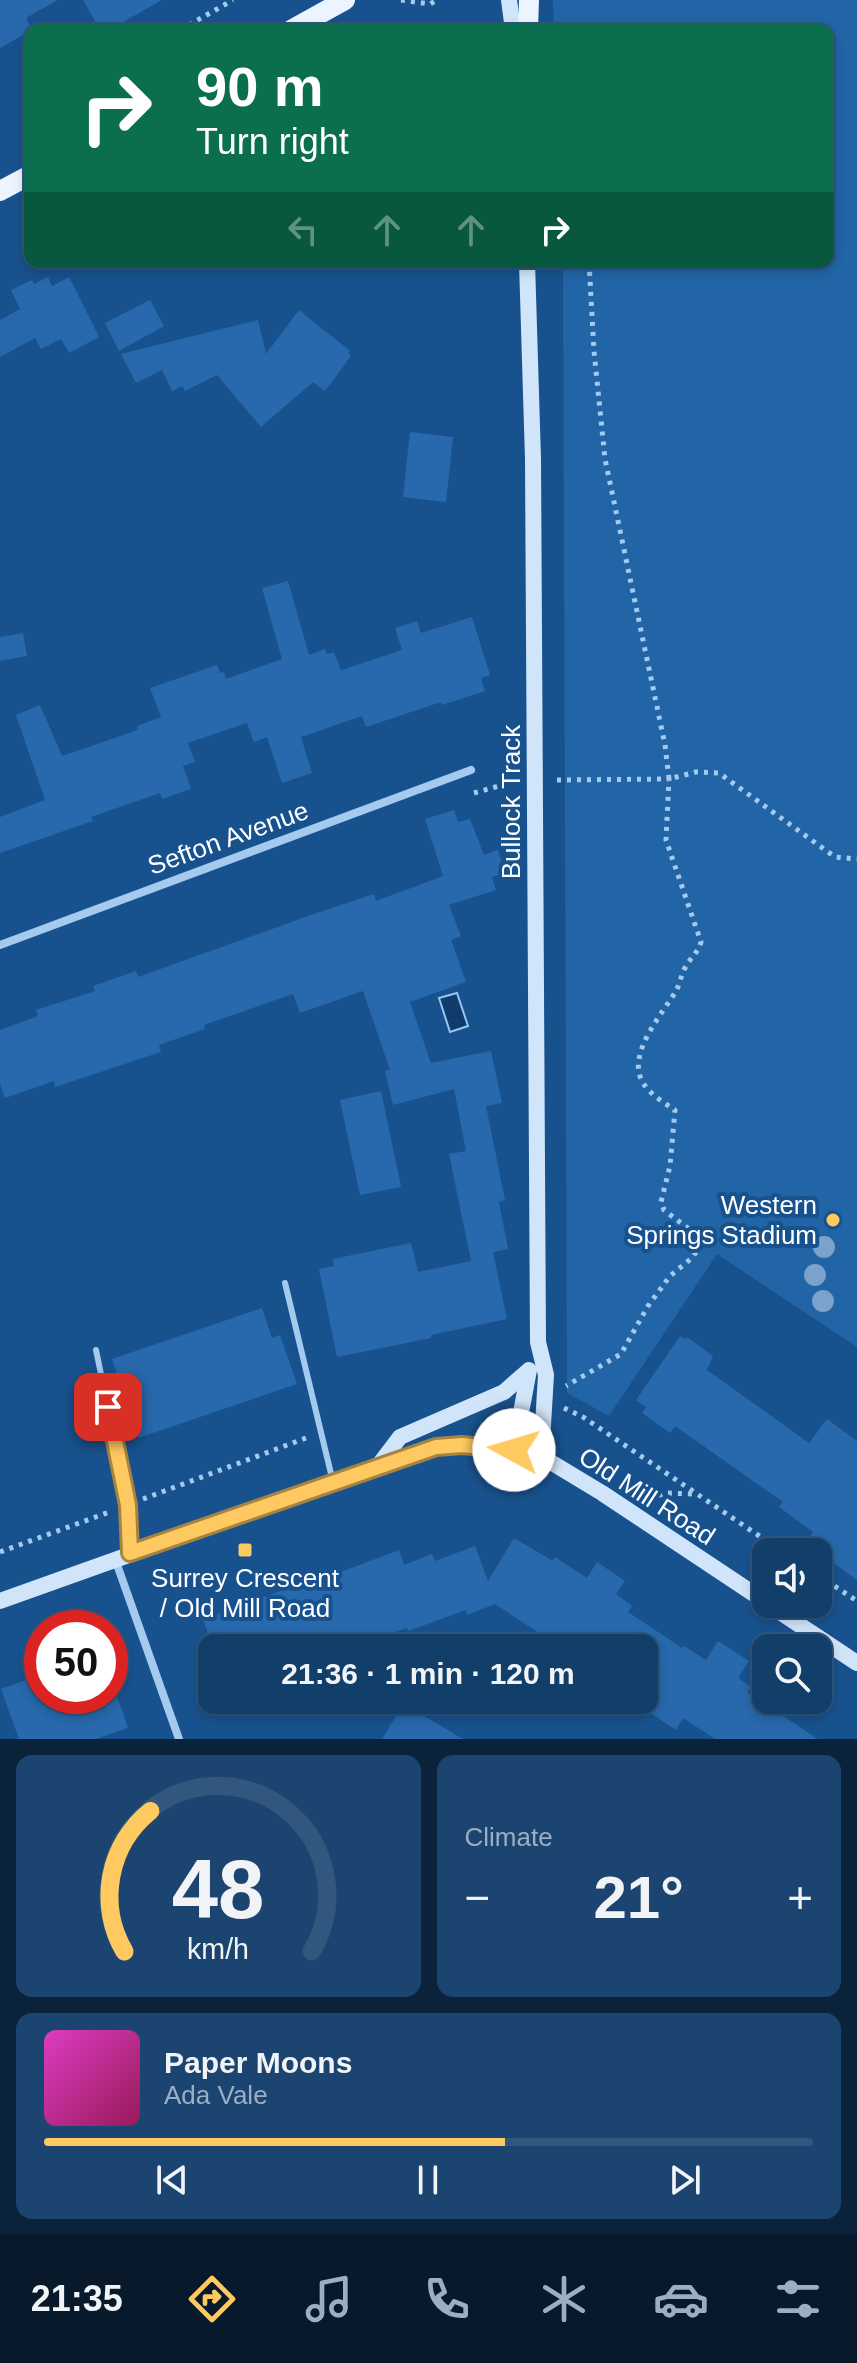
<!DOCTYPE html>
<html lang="en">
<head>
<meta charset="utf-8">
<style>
	:root { --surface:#123e6a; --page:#1b4570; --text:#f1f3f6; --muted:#9caec1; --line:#31577e; --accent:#ffc962 }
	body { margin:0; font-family:Helvetica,sans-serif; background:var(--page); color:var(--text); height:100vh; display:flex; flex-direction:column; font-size:30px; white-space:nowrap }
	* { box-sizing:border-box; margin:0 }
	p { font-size:26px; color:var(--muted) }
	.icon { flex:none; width:44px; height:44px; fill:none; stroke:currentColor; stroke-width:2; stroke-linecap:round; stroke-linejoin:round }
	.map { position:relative; height:1739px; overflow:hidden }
	.drawer { display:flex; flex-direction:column; gap:16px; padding:16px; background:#0a223a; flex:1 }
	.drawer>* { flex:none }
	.top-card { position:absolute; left:24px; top:24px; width:810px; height:244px; border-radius:16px; box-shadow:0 4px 12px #0003,0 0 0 2px var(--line); background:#0b6e4f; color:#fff; overflow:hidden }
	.controls { position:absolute; left:752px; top:1538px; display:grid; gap:16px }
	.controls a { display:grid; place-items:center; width:80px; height:80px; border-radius:16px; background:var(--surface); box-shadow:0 4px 12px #0003,0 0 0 2px var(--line); font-size:40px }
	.speed { position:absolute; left:24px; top:1610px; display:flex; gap:16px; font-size:40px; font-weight:700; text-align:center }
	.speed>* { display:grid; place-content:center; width:104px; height:104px; border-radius:50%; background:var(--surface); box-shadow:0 4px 12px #0003,0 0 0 2px var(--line); line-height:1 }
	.speed .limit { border:12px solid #d22; background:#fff; color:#111 }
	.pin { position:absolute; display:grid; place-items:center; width:68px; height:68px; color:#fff; margin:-34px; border-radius:16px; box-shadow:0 4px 12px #0006 }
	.me { position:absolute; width:88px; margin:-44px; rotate:276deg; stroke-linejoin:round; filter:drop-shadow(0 0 6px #0008) }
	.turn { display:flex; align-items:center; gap:28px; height:168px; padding:0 40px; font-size:36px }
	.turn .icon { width:104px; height:104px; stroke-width:2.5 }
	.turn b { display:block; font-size:56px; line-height:68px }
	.lanes { display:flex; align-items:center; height:76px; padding:0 40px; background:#0003; justify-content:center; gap:40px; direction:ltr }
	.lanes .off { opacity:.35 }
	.big { font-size:60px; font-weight:600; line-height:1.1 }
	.drawer .tile { flex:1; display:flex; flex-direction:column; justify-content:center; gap:12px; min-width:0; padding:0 28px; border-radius:16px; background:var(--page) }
	.drawer .dial { align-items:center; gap:0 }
	.dial svg { height:208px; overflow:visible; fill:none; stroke:var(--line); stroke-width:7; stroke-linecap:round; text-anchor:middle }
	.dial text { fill:var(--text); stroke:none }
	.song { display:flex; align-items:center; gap:24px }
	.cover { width:96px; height:96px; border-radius:12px; background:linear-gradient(135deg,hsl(310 70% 55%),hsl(330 70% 35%)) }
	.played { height:8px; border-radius:4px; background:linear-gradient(90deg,var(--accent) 60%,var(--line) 60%) }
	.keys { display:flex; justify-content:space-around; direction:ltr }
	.heat { display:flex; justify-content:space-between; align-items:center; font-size:44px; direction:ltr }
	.drawer .tiles { flex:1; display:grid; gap:16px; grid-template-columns:1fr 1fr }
	.tile:last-child { grid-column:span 2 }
	.trip { position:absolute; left:198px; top:1634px; width:460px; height:80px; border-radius:16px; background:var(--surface); box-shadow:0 4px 12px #0003,0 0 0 2px var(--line); font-weight:600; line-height:80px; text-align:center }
	.tabs { display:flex; height:128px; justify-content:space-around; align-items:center; background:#07192a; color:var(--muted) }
	.tabs .icon { width:56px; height:56px }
	.tabs .current { color:var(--accent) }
	.tabs b { font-size:36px; color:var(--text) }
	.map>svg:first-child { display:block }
	.green { fill:#2165a7 }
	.water { fill:#103c6b; stroke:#96c6f1; stroke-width:2 }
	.building { fill:#2769ac }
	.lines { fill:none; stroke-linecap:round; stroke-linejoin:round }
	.path { stroke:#a4caef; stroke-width:5; stroke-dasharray:4 6; stroke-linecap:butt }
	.service { stroke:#a4caef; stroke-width:6 }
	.minor { stroke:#a4caef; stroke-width:8 }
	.secondary { stroke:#d1e5fa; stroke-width:16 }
	.primary { stroke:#ecf4ff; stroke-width:20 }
	.tree { fill:#7aa2ca }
	.route-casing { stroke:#a68340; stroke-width:20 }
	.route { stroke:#ffc962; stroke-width:14 }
	.poi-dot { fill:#ffc962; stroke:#18528e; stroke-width:3 }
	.labels { text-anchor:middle; stroke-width:8; stroke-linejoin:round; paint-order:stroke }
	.street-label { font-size:26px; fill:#fff; stroke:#18528e }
	.poi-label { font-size:26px; fill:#fff; stroke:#18528e; text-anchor:end }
</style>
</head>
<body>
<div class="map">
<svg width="857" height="1739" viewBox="0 0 857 1739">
	<rect width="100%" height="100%" fill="#18528e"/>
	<path class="green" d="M553,0H857V1347L717,1254L609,1416L567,1393L563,262H828V30H554Z"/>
	<path class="water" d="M457,993L468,1026L450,1032L439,998Z"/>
	<g class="building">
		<path d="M0,0H58L26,18L32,30L0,48Z"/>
		<path d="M83,0H162L109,30H100Z"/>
		<path d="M48,277L52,286L69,277L99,337L69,353L61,339L41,349L35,338L0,357V320L20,309L11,290L32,280L34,284Z"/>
		<path d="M150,300L164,326L119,351L105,323Z"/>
		<path d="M299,310L350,351L348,353L351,356L325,391L313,382L261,427L217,375L185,391L182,386L172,391L162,370L136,383L121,354L258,320L266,354Z"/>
		<path d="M410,432L453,437L446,502L403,497Z"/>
		<path d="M288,581L309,655L325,649L327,654L334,652L341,670L402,650L395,628L417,621L421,633L472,617L490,675L481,678L485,691L442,705L441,702L366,727L362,716L301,737L312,773L282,783L267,737L254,742L247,723L188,743L195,762L183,766L191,789L162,799L160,793L91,817L93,821L0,853V817L45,800L16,715L40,705L62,756L138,730L137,726L161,717L150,688L217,665L220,673L224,672L226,679L282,659L262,588Z"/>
		<path d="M23,633L27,656L0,661V637Z"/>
		<path d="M454,810L458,822L470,819L484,855L498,850L505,873L492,877L496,890L449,905L461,936L451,940L466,982L410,1002L431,1063L491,1051L502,1103L486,1106L505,1200L499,1202L508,1249L493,1252L507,1319L431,1335V1338L337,1357L319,1269L334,1266L333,1259L411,1243L418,1272L471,1261L449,1154L466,1151L454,1089L393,1105L385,1071L390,1070L363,991L300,1013L293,994L204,1025L205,1029L159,1045L161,1052L55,1087L54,1081L5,1098L0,1084V1030L38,1016L36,1010L95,991L93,986L136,971L138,977L308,916L374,894L376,901L443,876L425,819Z"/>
		<path d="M381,1091L401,1187L360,1195L340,1100Z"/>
		<path d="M262,1308L272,1338L280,1335L297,1384L138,1438L112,1359Z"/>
		<path d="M680,1336L686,1339L687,1337L713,1356L707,1370L809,1443L827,1419L857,1441V1580L806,1543L813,1532L779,1507L783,1502L675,1426L670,1433L642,1413L646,1407L636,1400Z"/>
		<path d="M514,1538L553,1561L555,1557L587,1578L597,1562L625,1581L616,1594L632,1606L628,1612L682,1648L684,1646L706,1660L718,1641L749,1661L738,1678L751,1687L747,1692L818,1739H715L683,1718L676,1730L644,1709V1648H562L495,1604L467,1615L466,1610L408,1631L407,1628L347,1648H213L203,1619L289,1588L291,1591L399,1550L404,1565L432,1554L435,1561L475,1546L488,1581Z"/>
		<path d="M26,1680L28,1685L42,1680V1696H117L128,1728L96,1739H19L1,1689Z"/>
		<path d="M404,1703L419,1713L463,1739H382Z"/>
	</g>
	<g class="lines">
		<g class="path">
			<path d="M401,0L430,4L437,0"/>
			<path d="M180,30L233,0"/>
			<path d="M589,262L594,351L605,459L665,745L669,779L696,772L719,773L835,857L857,859"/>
			<path d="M557,780L669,779L666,840L701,942C698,953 690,958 685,968C681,975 680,984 676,991C663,1013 627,1053 642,1081C649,1094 663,1102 675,1110L670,1166L661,1202L664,1210L693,1232L697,1250L693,1257L670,1276L648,1306L621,1354L566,1386"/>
			<path d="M474,793L513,782"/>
			<path d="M564,1408L583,1417L783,1552"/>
			<path d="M143,1499L306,1438"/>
			<path d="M649,1499L665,1493L694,1494"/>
			<path d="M0,1552L112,1511"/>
			<path d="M818,1575L857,1601"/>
		</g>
		<g class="service">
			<path d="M285,1283L333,1482"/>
			<path d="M96,1350L128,1505L130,1553"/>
		</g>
		<g class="minor">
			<path d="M0,945L471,770"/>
			<path d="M115,1559L179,1739"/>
		</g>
		<g class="secondary">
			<path d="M509,0L513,30"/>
			<path d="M527,262L533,459L538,1342L546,1375L541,1458"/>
			<path d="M514,1450L529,1370"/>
			<path d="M378,1466L400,1437L504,1392L528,1371"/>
			<path d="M0,1601L333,1482L436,1447L462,1445L514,1450L554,1464L602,1493L766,1602"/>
			<path d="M768,1604L857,1663"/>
		</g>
		<g class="primary">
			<path d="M291,30L345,0"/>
			<path d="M528,30L529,0"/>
			<path d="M0,191L30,175"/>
		</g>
	</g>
	<g class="tree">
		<circle cx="824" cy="1247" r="11"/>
		<circle cx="815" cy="1275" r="11"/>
		<circle cx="823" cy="1301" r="11"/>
	</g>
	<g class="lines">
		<defs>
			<path id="route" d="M108,1407L128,1505L130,1553L436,1447L462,1445L514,1450"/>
		</defs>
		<use href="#route" class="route-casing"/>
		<use href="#route" class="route"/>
	</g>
	<g class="poi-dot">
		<circle cx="833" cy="1220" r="8"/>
		<rect x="237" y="1542" width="16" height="16" rx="4"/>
	</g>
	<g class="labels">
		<g class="street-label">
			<text transform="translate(511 802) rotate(-90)" y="9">Bullock Track</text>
			<text transform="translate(228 838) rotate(-20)" y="9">Sefton Avenue</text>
			<text transform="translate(647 1496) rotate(33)" y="9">Old Mill Road</text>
		</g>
		<g class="poi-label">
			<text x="817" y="1214">Western<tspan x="817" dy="30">Springs Stadium</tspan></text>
			<text x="245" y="1587" text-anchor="middle">Surrey Crescent<tspan x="245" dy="30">/ Old Mill Road</tspan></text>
		</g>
	</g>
</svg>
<div class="controls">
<a><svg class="icon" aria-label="sound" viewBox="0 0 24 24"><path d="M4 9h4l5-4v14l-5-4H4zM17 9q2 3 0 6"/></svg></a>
<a><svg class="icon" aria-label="search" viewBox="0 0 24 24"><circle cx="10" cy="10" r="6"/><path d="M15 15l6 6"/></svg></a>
</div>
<div class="speed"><div class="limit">50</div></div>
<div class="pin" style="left:108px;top:1407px;background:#d93025"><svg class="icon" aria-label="arrive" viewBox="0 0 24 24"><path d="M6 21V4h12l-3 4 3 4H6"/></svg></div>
<svg class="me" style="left:514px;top:1450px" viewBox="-20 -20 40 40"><circle r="19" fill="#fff"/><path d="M0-13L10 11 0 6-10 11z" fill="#ffc962"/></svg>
<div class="trip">21:36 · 1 min · 120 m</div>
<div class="top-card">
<div class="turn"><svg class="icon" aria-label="right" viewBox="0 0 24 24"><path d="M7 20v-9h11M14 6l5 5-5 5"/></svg><div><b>90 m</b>Turn right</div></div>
<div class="lanes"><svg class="icon off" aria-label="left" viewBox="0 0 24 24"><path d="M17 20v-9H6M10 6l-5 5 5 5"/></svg><svg class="icon off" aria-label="ahead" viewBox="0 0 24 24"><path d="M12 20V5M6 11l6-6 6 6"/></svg><svg class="icon off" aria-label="ahead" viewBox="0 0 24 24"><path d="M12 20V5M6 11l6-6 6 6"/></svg><svg class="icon" aria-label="right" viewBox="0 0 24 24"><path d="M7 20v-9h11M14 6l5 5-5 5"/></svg></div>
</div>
</div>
<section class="drawer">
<div class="tiles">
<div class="tile dial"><svg viewBox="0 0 100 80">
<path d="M14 69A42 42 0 1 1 86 69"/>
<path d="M14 69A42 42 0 0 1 24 15" stroke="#ffc962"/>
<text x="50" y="56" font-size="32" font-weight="700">48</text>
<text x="50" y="72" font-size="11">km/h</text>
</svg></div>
<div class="tile"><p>Climate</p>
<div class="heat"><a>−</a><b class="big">21°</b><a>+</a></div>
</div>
<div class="tile">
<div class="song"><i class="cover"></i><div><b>Paper Moons</b><p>Ada Vale</p></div></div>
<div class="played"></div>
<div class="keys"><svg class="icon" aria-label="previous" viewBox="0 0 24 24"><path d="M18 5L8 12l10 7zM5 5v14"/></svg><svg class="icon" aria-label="pause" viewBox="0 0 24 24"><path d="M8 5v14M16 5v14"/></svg><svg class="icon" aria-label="next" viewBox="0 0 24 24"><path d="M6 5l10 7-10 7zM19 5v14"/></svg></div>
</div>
</div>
</section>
<nav class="tabs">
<b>21:35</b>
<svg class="icon current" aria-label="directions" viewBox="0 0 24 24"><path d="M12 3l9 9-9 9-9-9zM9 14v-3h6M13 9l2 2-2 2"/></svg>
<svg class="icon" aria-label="music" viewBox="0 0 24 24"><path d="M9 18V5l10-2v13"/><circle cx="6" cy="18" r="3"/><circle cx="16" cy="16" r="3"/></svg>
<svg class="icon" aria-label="phone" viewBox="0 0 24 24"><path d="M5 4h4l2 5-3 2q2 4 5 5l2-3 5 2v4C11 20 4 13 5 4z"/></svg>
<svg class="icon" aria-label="climate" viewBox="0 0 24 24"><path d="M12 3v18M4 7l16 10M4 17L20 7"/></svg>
<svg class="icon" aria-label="car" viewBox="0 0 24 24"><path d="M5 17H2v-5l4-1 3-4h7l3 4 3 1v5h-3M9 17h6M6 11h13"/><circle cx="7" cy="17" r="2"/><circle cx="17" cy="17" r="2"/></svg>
<svg class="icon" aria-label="filters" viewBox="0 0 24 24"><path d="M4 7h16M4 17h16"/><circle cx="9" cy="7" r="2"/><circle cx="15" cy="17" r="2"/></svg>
</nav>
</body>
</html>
